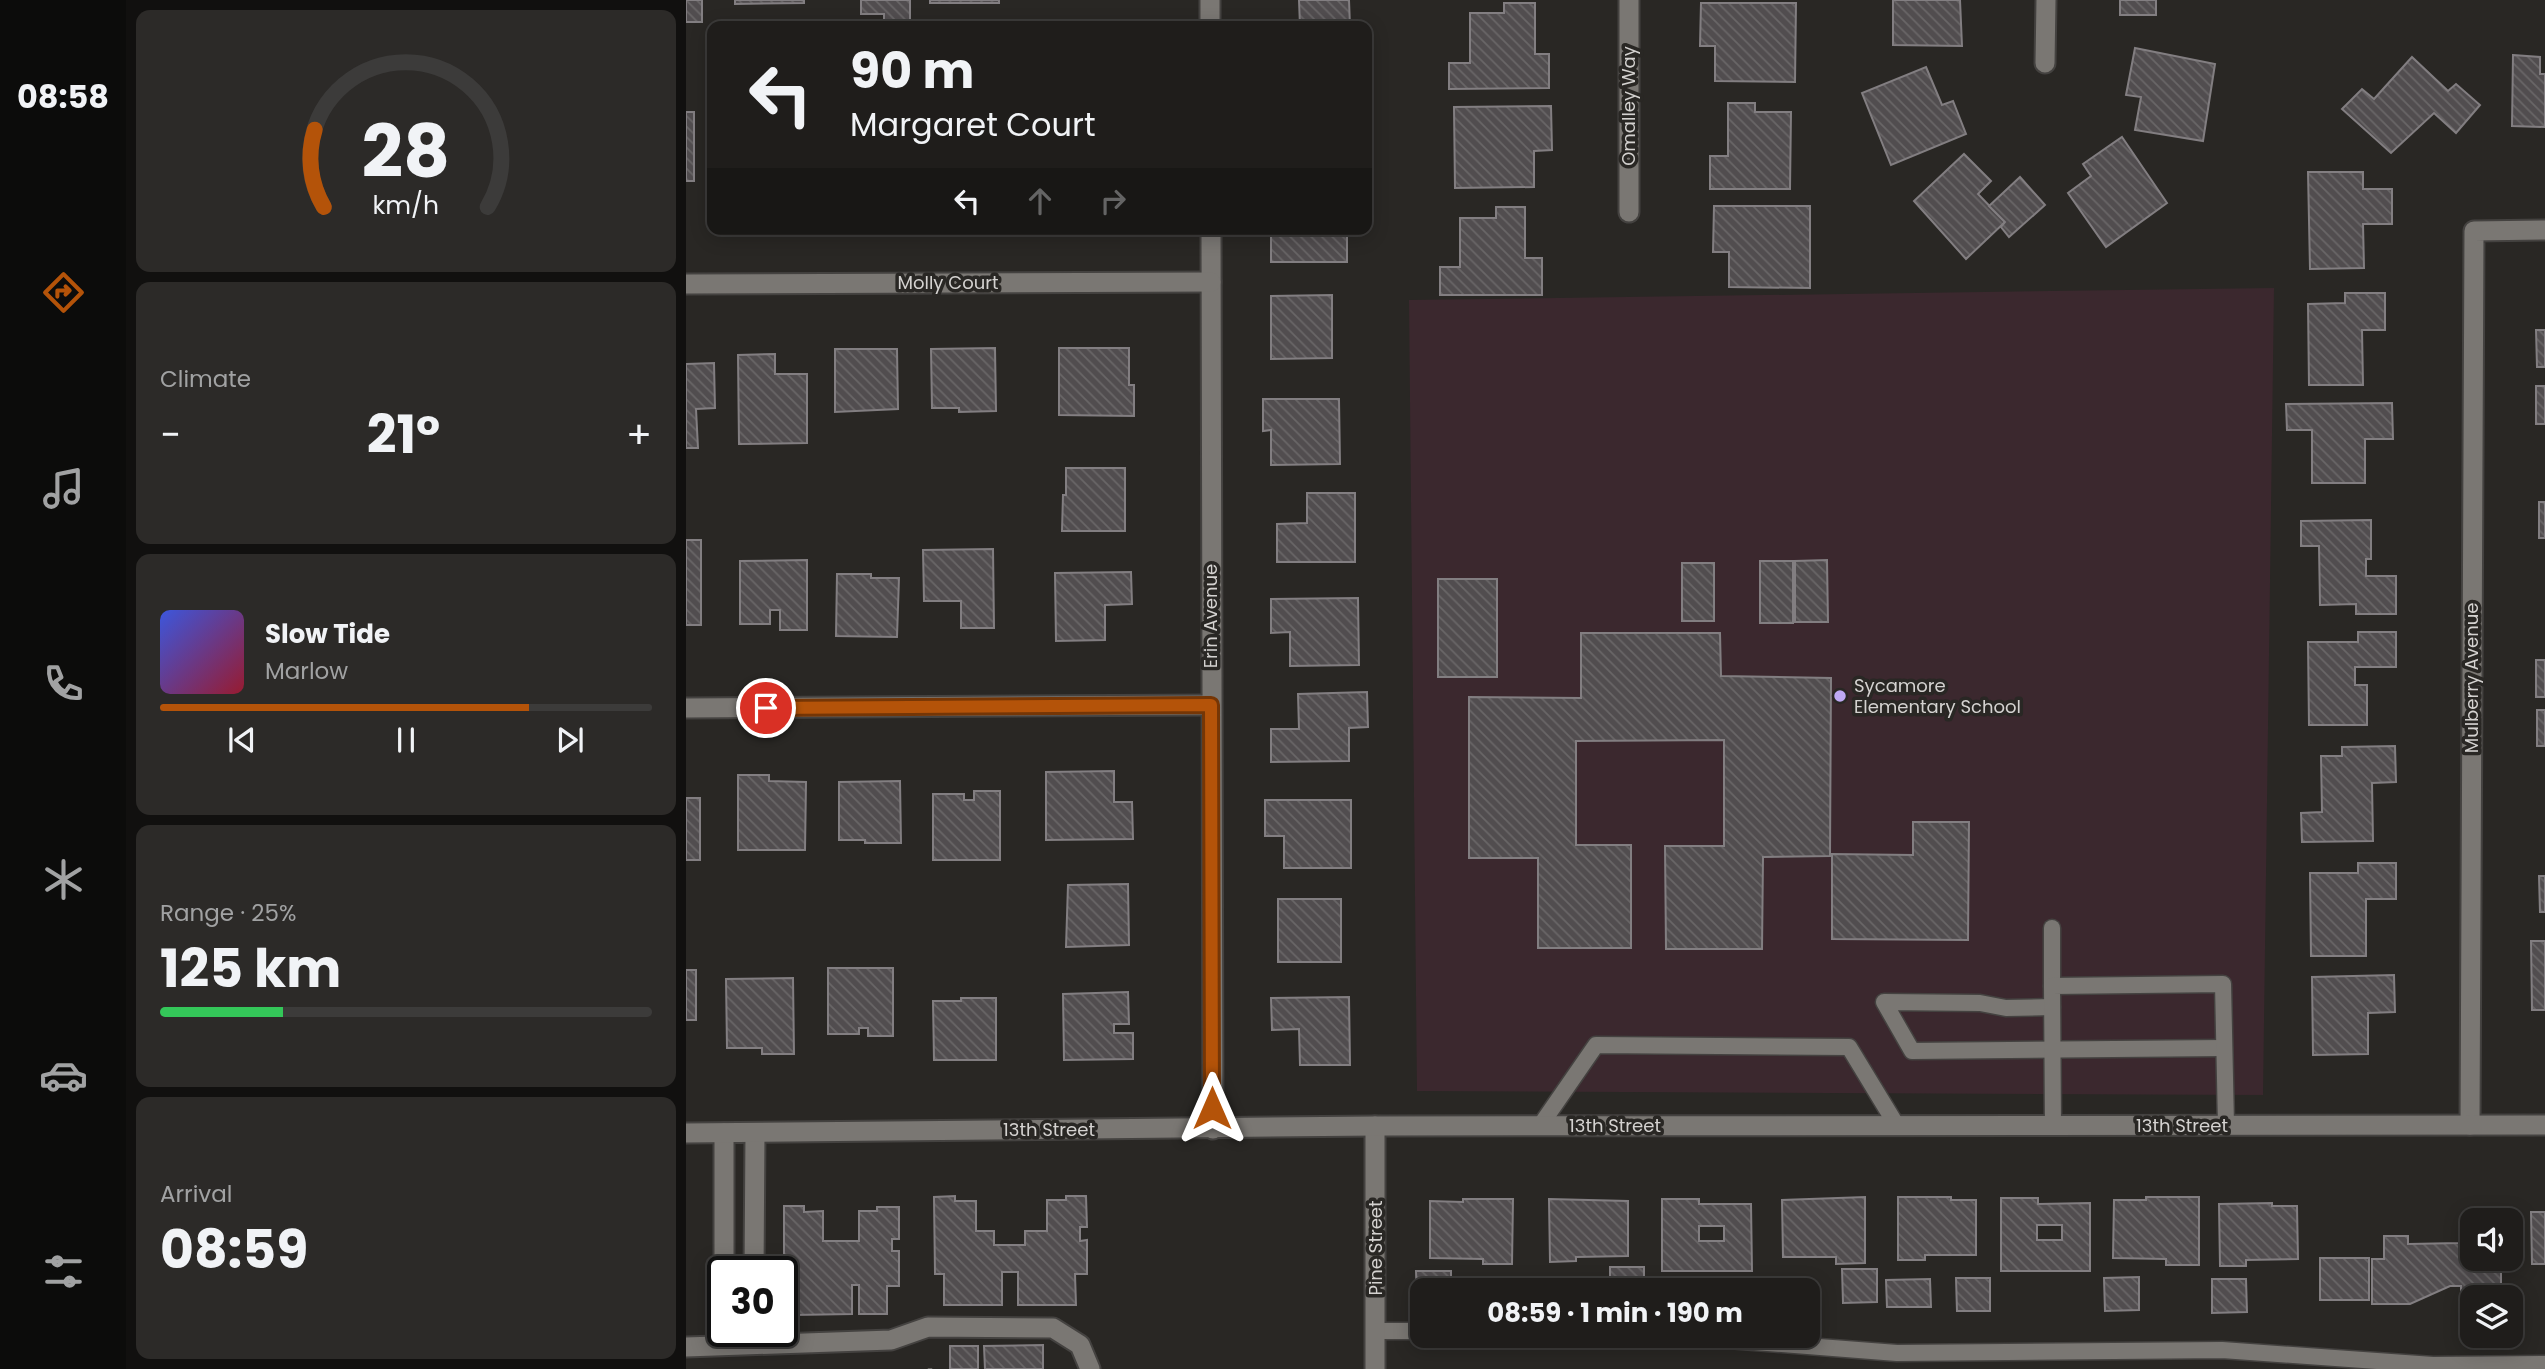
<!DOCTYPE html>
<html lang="en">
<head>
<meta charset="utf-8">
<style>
	:root { --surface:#1f1d1b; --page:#2c2a28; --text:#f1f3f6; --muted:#a1a2a3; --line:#3c3b3a; --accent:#b45309 }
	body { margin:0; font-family:Poppins,sans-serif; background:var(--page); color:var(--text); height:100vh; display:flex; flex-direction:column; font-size:26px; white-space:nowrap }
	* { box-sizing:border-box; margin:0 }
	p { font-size:23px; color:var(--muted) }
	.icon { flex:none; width:38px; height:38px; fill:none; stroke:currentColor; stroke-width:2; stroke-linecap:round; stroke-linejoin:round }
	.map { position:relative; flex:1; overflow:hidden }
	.sheet { display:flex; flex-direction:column; gap:10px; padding:10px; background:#11100f; width:560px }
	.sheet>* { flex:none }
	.hud { position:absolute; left:21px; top:21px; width:665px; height:214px; border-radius:14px; box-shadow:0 4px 18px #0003,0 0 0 2px var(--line); background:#1f1d1b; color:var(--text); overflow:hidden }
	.tools { position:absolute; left:1774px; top:1208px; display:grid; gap:14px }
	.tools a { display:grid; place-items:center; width:63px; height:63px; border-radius:14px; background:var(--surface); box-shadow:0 4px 18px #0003,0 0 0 2px var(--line); font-size:35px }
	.speed { position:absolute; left:21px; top:1256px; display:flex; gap:14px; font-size:35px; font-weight:700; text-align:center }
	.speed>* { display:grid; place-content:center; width:91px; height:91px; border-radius:50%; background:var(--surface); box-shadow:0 4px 18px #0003,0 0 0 2px var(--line); line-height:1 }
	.speed .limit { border:4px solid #111; border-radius:10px; background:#fff; color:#111 }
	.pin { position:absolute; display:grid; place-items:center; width:60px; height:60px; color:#fff; margin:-30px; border:4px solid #fff; border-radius:50%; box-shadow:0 2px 7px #0007 }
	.me { position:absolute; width:77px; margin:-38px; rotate:0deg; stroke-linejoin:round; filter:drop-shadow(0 0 5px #0008) }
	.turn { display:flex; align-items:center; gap:24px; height:147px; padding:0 28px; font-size:32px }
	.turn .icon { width:91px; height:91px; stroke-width:2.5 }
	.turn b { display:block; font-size:49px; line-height:60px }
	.lanes { display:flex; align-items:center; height:66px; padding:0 28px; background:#0003; justify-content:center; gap:35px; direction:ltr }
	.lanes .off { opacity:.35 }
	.big { font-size:52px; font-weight:700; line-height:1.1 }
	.sheet .card { flex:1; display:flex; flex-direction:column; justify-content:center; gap:10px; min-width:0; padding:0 24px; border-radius:14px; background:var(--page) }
	.sheet .dial { align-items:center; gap:0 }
	.dial svg { height:182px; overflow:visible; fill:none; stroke:var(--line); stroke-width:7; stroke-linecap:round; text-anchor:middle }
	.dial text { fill:var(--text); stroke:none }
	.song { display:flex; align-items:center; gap:21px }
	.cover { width:84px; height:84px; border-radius:10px; background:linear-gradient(135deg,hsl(230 70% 55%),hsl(350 70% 35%)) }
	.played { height:7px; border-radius:4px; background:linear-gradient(90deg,var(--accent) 75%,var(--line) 75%) }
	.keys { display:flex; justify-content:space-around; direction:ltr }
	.heat { display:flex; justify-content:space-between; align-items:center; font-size:38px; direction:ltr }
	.charge { height:10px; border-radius:5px; background:linear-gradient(90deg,#34c759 25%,var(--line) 0) }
	.trip { position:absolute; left:724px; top:1278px; width:410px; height:70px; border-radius:14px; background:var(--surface); box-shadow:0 4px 18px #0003,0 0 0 2px var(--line); font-weight:700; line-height:70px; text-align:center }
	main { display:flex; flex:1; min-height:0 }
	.tab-bar { display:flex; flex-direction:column; width:126px; justify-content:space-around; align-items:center; background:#0c0c0b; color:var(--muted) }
	.tab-bar .icon { width:49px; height:49px }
	.tab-bar .on { color:var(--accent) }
	.tab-bar b { font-size:32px; color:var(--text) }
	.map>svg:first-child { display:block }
	.education { fill:#3b282e }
	.building { fill:url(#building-back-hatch); stroke:#827e81; stroke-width:2; fill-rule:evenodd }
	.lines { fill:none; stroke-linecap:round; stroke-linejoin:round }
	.service-casing { stroke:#444240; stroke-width:19 }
	.minor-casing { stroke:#444240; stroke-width:23 }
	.tertiary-casing { stroke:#444240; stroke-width:23 }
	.path { stroke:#676562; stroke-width:4.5; stroke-dasharray:5 3.5; stroke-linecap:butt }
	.service { stroke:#7a7773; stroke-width:16 }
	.minor { stroke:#7a7773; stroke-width:19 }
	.tertiary { stroke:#7a7773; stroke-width:19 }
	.route-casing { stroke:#753606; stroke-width:18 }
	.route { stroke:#b45309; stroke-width:12 }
	.poi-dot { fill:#bfa9f4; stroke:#292724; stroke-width:2.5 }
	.labels { text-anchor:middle; stroke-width:7; stroke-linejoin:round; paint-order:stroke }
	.street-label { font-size:18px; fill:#d4d2d0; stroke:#292724 }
	.poi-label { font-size:18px; fill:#d4d2d0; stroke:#292724; text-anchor:start }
</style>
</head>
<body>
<main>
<nav class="tab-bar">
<b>08:58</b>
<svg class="icon on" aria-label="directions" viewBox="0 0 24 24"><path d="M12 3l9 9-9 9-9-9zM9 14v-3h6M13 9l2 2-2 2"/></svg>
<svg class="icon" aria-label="music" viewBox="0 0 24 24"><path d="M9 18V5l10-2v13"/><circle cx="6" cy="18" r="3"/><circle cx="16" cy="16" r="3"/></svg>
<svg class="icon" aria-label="phone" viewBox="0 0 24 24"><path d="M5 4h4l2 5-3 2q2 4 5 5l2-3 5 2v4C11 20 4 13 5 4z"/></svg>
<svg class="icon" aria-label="climate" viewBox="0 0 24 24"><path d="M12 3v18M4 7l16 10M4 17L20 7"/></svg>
<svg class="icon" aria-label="car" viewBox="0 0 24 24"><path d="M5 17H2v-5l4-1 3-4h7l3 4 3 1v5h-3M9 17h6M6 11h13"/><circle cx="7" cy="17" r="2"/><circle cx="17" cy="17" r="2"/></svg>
<svg class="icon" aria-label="filters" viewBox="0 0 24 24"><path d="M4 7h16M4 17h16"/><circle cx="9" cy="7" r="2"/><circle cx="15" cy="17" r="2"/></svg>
</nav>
<section class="sheet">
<div class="card dial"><svg viewBox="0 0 100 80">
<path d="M14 69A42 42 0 1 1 86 69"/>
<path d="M14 69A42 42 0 0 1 10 35" stroke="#b45309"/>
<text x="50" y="56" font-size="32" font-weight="700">28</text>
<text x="50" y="72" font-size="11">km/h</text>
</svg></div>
<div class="card"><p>Climate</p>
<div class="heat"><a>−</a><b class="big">21°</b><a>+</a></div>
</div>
<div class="card">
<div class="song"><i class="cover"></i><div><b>Slow Tide</b><p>Marlow</p></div></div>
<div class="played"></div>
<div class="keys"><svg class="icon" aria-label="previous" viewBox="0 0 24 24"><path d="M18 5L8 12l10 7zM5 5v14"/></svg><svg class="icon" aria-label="pause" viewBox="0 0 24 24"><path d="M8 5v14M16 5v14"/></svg><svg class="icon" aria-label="next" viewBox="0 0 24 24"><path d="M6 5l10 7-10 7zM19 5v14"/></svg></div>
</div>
<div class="card"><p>Range · 25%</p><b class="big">125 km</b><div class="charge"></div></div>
<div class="card"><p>Arrival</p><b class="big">08:59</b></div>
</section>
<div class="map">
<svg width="1859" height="1369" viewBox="0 0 1859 1369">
	<defs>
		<pattern id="building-back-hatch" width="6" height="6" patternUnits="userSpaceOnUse" patternTransform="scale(1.75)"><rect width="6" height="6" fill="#514d4f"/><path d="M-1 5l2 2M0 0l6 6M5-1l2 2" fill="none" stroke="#696667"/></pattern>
	</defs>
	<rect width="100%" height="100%" fill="#292724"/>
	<path class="education" d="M1588,288L1577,1095L731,1091L723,300Z"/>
	<g class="building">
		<rect x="0" y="0" width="16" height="22"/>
		<path d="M49,0H118V3L49,4Z"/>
		<path d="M175,0H224V26H198V14H175Z"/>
		<rect x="244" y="0" width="69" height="3"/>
		<path d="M613,0H663L664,26H614Z"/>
		<path d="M1207,0H1274L1276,46L1207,45Z"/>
		<rect x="1434" y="0" width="36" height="15"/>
		<path d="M818,3H849V54H863V88L763,89V63H784V13H818Z"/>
		<path d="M1015,3H1110L1109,82L1029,81V46H1014Z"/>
		<path d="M1449,48L1529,64L1517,141L1449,130L1455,97L1440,95Z"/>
		<path d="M1827,55L1854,57V74H1859V127L1826,126Z"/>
		<path d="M1726,57L1762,91L1770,84L1794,105L1770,133L1748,113L1705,153L1656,109L1676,89L1688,99Z"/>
		<path d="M1240,67L1256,105L1267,101L1280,134L1205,165L1176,93Z"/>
		<path d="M1042,103H1069V112H1105L1104,189H1024V156H1042Z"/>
		<path d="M865,106L866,150L848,151V187L769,188L768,107Z"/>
		<rect x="0" y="112" width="8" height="69"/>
		<path d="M1436,137L1481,203L1420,247L1382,193L1405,176L1397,164Z"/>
		<path d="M1278,154L1305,181L1292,194L1319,222L1280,259L1228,201Z"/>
		<path d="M1622,172H1677V189H1706V224H1677L1678,268L1624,269Z"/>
		<path d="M1334,177L1359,205L1323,237L1315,227L1319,222L1303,206Z"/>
		<path d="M1028,206H1124V288L1043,287V252H1027Z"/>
		<path d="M810,207H839V258H856V295H754V267H774V218H810Z"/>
		<path d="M661,229V262H585V230Z"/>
		<path d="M1659,293H1699V330H1676L1677,385H1623L1622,304L1659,303Z"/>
		<path d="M646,295V358L585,359V296Z"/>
		<path d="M1850,330H1859V367H1851Z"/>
		<path d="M309,348L310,411L273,412V408H246L245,349Z"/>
		<path d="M373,348H443V385H448V416L373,415Z"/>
		<path d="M149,349H211L212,409L149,412Z"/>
		<path d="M89,354V374H121V443L53,444L52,355Z"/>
		<path d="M28,363L29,408L10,409L12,448H0V364Z"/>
		<rect x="1850" y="386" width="9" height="38"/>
		<path d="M577,399H653L654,464L585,465V430L577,431Z"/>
		<path d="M1706,403L1707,439H1679V483H1626V430H1601L1600,404Z"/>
		<path d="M380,468H439V531H376L377,495H380Z"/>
		<path d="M621,493H669V562H591V524L621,523Z"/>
		<rect x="1853" y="502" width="6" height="36"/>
		<path d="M1685,520V559H1680V576H1710V614H1670V604L1634,605L1633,546H1615V521Z"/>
		<rect x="0" y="540" width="15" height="85"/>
		<path d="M307,549L308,628H275V601H238L237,550Z"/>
		<path d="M121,560V630H94V610H84V624H54V561Z"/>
		<path d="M1141,560L1142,622H1109V561Z"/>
		<rect x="1074" y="561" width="33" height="62"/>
		<rect x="996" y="563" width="32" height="58"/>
		<path d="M445,572L446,604L419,605V640L370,641L369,573Z"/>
		<path d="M151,574H185V578H213L211,637L150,636Z"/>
		<rect x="752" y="579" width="59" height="98"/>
		<path d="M672,598L673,665L604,666V632L585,633V599Z"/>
		<path d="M1672,632H1710V667H1669V685H1681V725H1623L1622,642H1672Z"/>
		<path d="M895,633H1034L1035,676L1145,678L1144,856L1077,857L1076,949H980L979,846H1038V740L890,741V845H945V948H852V858H783V697L895,698Z"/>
		<rect x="1850" y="660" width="9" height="37"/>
		<path d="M681,692L682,727L663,728V761L585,762V729H613L612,694Z"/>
		<rect x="1851" y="710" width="8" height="36"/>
		<path d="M1709,746L1710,782L1686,783L1687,841L1616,842L1615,813L1636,812L1635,756H1656V747Z"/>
		<path d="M428,771V802H446L447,839L360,840V772Z"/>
		<path d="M52,775H83V781L120,782L119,850H52Z"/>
		<path d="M214,781L215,843H179V840H153V782Z"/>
		<path d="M288,791H314V860H247V794H278V800H288Z"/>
		<rect x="0" y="798" width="14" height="62"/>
		<path d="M579,800H665V868H598V836H579Z"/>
		<path d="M1227,822H1283L1282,940L1146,939V854L1227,855Z"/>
		<path d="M1672,863H1710V899H1680V956H1625L1624,873H1672Z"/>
		<path d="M1853,876H1859V912H1854Z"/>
		<path d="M442,884L443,945L380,947L382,885Z"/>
		<rect x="592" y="899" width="63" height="63"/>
		<path d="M1845,941H1859V1010H1846Z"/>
		<path d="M142,968H207V1036H182V1028H173V1034H142Z"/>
		<rect x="0" y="970" width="10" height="50"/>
		<path d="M1708,975L1709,1012L1682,1013V1054L1627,1055L1626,977Z"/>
		<path d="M107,978L108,1054H76V1048H41L40,979Z"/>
		<path d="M442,992L443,1024H428V1033H447V1059L378,1060L377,994Z"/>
		<path d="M663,997L664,1065H614L613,1029L586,1030L585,998Z"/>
		<path d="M275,998H310V1060H248L247,1001H275Z"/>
		<path d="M269,1196V1201H290V1231H308V1245H339V1231H361V1200H380V1196H400L401,1227H394V1241L401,1240V1274H389L390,1305H332V1272H316V1305H258V1274H249L248,1197Z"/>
		<path d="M1179,1197V1263L1150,1264V1257H1097L1096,1200Z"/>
		<path d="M1212,1197H1265V1200H1290V1255H1239V1260H1212Z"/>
		<path d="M1460,1197H1513V1265H1480V1259L1427,1258L1428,1200H1460Z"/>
		<path d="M1315,1198H1352V1204L1404,1203V1271H1315ZM1351,1225H1376V1240H1351Z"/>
		<path d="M777,1199H827L826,1264H797V1259L744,1258V1201L777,1202Z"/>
		<path d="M863,1199L942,1201V1256L890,1257V1261L864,1262Z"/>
		<path d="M976,1199H1013V1204H1065L1066,1271H976ZM1013,1226H1038V1241H1013Z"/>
		<path d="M1586,1203V1206H1611L1612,1259L1560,1260V1266H1534L1533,1204Z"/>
		<path d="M98,1206H118V1212L137,1211V1241H173V1211H191V1207H213V1239H206V1251H213V1286H201V1314H173V1285H166V1314L108,1315V1286H98Z"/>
		<path d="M1845,1212H1859V1264H1846Z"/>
		<path d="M1774,1221H1787V1258H1815V1297H1787V1326H1775V1286H1764L1724,1304H1686V1259H1698V1236H1722V1244L1774,1243Z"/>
		<rect x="1634" y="1258" width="49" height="42"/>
		<rect x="924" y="1267" width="34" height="23"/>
		<path d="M1156,1269H1191V1302L1157,1303Z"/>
		<path d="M730,1271H765V1290H737V1305H731Z"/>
		<path d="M1453,1277V1310L1419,1311L1418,1278Z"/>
		<path d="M1270,1278H1304V1311H1271Z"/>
		<path d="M1244,1279L1245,1307H1201L1200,1280Z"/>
		<path d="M1526,1279H1560L1561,1312L1526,1313Z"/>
		<path d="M357,1345V1369H299L298,1346Z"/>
		<rect x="264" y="1346" width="28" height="23"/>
	</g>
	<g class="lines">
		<defs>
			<g id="service">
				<path d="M1366,928V986"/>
				<path d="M1366,1007L1320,1008L1294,1003L1198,1002L1226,1051L1538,1048"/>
				<path d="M854,1126L910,1045L1163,1047L1211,1126"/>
				<path d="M1367,1126L1366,986L1537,984L1540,1125"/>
				<path d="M690,1331H737"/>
				<path d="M938,1335L1029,1339L1211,1353L1536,1350L1747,1365L1859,1364"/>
			</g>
			<g id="minor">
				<path d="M524,0V26"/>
				<path d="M943,0V212"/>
				<path d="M1359,63L1360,0"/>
				<path d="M525,229L527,1129"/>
				<path d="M0,284L525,282"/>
				<path d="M0,708L525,705"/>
				<path d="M1784,1125L1788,231L1859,230"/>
				<path d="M689,1126V1369"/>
				<path d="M38,1272V1133"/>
				<path d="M68,1272L69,1133"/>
				<path d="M0,1347L205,1340L242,1327L367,1328L394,1345L404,1369"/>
			</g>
			<path id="tertiary" d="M0,1133L689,1126L1859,1125"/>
		</defs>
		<use href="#service" class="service-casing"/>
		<use href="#minor" class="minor-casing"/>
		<use href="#tertiary" class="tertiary-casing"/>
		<path class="path" d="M244,1368V1369"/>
		<use href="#service" class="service"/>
		<use href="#minor" class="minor"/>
		<use href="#tertiary" class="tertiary"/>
	</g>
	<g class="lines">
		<defs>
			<path id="route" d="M80,708L525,705L526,1108"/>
		</defs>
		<use href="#route" class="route-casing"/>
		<use href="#route" class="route"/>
	</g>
	<circle class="poi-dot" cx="1154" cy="696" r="7"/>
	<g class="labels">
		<g class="street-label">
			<text transform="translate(943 106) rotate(-90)" y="6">Omalley Way</text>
			<text x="262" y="289">Molly Court</text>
			<text transform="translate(525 616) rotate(-90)" y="6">Erin Avenue</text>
			<text transform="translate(1786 678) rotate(-90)" y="6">Mulberry Avenue</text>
			<text x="929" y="1132">13th Street</text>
			<text x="1496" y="1132">13th Street</text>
			<text x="363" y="1136">13th Street</text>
			<text transform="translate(690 1248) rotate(-90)" y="6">Pine Street</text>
		</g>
		<g class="poi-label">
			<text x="1168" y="692">Sycamore<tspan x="1168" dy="21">Elementary School</tspan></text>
		</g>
	</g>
</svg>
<div class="tools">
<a><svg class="icon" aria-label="sound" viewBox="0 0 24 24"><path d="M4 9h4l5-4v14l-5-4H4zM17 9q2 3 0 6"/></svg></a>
<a><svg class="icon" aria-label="layers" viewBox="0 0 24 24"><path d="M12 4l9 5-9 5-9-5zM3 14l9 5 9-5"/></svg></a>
</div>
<div class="speed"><div class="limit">30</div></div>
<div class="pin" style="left:80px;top:708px;background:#d93025"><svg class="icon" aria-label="arrive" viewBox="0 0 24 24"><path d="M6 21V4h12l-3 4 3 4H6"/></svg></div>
<svg class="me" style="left:526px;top:1108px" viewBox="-20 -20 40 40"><path d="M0-17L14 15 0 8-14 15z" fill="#b45309" stroke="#fff" stroke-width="4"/></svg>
<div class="trip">08:59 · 1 min · 190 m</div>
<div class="hud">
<div class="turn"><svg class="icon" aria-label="left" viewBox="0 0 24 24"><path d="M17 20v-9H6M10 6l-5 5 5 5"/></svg><div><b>90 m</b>Margaret Court</div></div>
<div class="lanes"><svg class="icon" aria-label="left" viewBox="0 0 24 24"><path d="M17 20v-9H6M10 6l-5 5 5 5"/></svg><svg class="icon off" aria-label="ahead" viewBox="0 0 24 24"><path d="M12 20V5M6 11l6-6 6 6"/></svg><svg class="icon off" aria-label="right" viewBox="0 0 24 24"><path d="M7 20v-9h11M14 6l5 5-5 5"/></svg></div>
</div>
</div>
</main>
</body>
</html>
